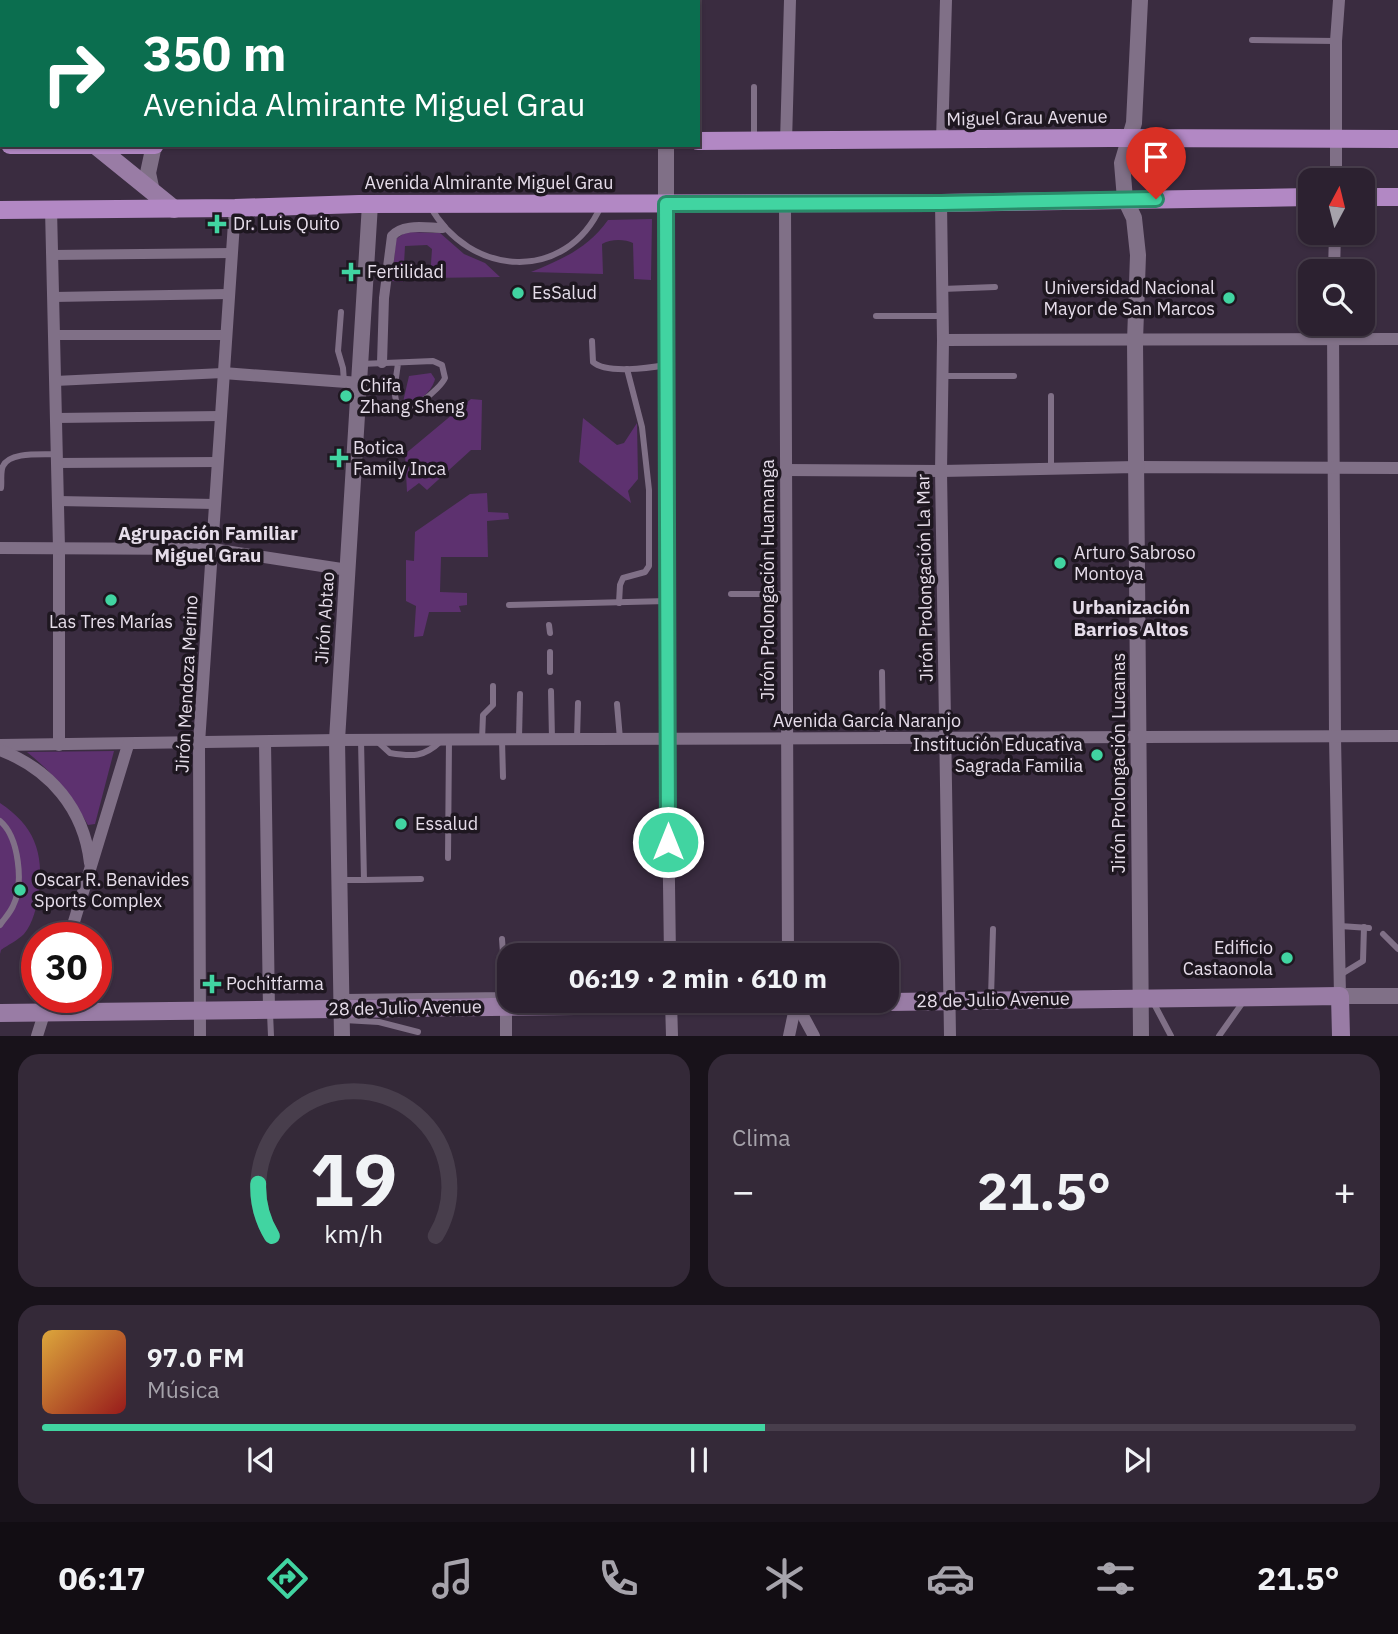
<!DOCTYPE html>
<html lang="es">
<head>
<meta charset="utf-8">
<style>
	:root { --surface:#2c2130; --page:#342938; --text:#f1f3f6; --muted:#a6a3ab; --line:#483e4c; --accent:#41d4a1 }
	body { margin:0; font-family:"IBM Plex Sans",sans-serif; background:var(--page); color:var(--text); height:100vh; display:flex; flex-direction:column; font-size:26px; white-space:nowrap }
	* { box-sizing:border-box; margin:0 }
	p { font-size:23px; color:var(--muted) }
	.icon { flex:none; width:38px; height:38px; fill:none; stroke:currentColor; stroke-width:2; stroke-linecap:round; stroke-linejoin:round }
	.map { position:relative; height:1036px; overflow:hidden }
	.side { display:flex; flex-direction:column; gap:18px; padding:18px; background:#18121a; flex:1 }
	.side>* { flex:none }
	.banner { position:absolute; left:0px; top:0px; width:700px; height:147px; box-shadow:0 2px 5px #0004,0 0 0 2px var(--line); background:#0b6e4f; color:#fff; overflow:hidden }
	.needle { width:46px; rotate:7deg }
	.controls { position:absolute; left:1298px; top:168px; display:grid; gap:14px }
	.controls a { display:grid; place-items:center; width:77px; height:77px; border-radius:14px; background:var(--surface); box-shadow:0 2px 5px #0004,0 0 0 2px var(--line); font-size:35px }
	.speed { position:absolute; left:21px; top:922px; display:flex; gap:14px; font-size:35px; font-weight:700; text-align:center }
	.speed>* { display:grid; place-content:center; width:91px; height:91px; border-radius:50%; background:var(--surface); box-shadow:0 2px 5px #0004,0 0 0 2px var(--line); line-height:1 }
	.speed .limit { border:10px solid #d22; background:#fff; color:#111 }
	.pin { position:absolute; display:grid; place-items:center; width:60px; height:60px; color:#fff; margin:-72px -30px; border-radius:50% 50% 50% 0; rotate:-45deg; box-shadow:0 0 7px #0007 }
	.pin .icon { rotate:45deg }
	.me { position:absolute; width:77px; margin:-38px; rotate:0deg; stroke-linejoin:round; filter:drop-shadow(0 0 5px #0008) }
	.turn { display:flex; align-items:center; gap:24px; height:147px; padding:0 28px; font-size:32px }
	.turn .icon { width:91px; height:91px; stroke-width:2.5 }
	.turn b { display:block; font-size:49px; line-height:60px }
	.big { font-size:52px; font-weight:800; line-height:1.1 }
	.side .tile { flex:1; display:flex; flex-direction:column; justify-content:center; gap:10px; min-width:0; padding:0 24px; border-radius:21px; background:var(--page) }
	.side .dial { align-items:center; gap:0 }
	.dial svg { height:182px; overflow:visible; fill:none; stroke:var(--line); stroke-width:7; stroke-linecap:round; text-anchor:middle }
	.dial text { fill:var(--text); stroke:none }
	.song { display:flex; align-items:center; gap:21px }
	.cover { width:84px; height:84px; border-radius:10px; background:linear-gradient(135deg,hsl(40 70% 55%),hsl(0 70% 35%)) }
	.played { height:7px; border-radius:4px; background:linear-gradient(90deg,var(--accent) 55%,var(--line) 55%) }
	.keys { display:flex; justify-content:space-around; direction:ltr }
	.heat { display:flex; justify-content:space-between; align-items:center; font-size:38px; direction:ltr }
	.side .tiles { flex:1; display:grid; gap:18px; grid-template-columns:1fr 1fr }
	.tile:last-child { grid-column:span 2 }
	.trip { position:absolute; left:497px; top:943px; width:402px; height:70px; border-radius:21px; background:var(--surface); box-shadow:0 2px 5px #0004,0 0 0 2px var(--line); font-weight:800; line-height:70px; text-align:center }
	.tab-bar { display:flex; height:112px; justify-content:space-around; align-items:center; background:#120d13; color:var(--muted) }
	.tab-bar .icon { width:49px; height:49px }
	.tab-bar .current { color:var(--accent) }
	.tab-bar b { font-size:32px; color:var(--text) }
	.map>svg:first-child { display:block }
	.green { fill:#5d316f }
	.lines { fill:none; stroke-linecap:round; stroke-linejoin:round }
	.service { stroke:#807087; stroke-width:6 }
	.pedestrian { stroke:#807087; stroke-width:10 }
	.minor { stroke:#807087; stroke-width:12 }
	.tertiary { stroke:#807087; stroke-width:16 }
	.secondary { stroke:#997ca5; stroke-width:18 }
	.primary { stroke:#b288c4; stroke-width:18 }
	.route-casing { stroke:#2a8a69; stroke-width:18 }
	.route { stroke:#41d4a1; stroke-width:12 }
	.poi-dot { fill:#41d4a1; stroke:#1e1720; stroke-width:2.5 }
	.labels { text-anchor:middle; stroke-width:7; stroke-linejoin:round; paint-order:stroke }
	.street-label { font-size:18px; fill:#e6ddea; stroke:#1e1720 }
	.poi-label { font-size:18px; fill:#e6ddea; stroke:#1e1720; text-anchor:start }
	.neighbourhood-label { font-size:19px; font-weight:bold; fill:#e6ddea; stroke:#1e1720 }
</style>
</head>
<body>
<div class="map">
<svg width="1398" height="1036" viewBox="0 0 1398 1036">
	<rect width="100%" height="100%" fill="#3a2c40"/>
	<g class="green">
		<path d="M652,219L651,280L634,279L633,243C625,239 610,239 602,244L603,274L531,272C563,259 588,248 608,220Z"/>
		<path d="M406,232L440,233L464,254L485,263L500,277L430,278L432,249L427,245L405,246L403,282L392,281L396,239Z"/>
		<path d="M431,373L435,379C432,392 417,405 403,402L409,376Z"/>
		<path d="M471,399L482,400L481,450H471L427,490L419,483L407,492L405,454Z"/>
		<path d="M583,418L617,445L624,443L637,423L638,479L628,491L631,503L579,462Z"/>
		<path d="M487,493L488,512L508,513L509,519L487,521L488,557H441L440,592L467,593V605L459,606L461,612H429L423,636L414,637L416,606L406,601V560L414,561L415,532L470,494Z"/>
		<path d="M114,751L95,824L88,825C71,795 53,773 27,752Z"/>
		<path d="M0,803C34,826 44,851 39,893C37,905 33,924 24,934C18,940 8,945 1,950L0,954Z"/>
	</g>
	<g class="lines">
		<g class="service">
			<path d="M377,0V2"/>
			<path d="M1252,40L1336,41"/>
			<path d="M754,138V87"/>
			<path d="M430,206C469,277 566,284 601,206"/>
			<path d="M942,289L995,287"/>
			<path d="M341,312L338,351L343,368L344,382"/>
			<path d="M876,316H943"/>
			<path d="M592,341L593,362C606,374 649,368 666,365"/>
			<path d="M361,364L433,361L442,365L445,378C441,388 405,420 397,403C392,393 397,374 398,363"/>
			<path d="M943,376H1014"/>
			<path d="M1051,396V469"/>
			<path d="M1,488C2,482 0,472 3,466C10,451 43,455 57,454"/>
			<path d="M731,594H785"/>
			<path d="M619,603L620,585L623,578L645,572L649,566V490L642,427L627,369"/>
			<path d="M509,605L667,601"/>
			<path d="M549,625L550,633"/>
			<path d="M550,652V672"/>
			<path d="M882,672L883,738"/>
			<path d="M551,691L552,739"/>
			<path d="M617,704L620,739"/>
			<path d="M519,739L520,694"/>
			<path d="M577,739L578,703"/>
			<path d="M361,740L364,880L421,879"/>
			<path d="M482,740L483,715L493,705V686"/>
			<path d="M502,740L503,777"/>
			<path d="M378,742L390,753C413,757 424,757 441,741"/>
			<path d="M0,821C19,837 24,884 13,906C10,913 4,919 0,925"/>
			<path d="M448,858L449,740"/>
			<path d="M341,880H364"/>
			<path d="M1340,926L1369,928"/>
			<path d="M1383,934L1398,949"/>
			<path d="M1340,975L1363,961L1364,927"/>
			<path d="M344,997L506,995L502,939"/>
			<path d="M991,997L993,929"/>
			<path d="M1152,1000L1171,1036"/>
			<path d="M270,1013L271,1036"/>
			<path d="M344,1020L379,1022L418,1032"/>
			<path d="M1219,1036L1243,1002"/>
		</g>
		<g class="pedestrian">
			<path d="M52,255L232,253"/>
			<path d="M53,297L229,294"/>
			<path d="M54,335H226"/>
			<path d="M382,363L384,298L392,236C403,223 427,228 443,228"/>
			<path d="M55,381L223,373"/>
			<path d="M56,418L221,416"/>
			<path d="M57,463L218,462"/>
			<path d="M58,501L215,504"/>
		</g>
		<g class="minor">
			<path d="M942,141L946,0"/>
			<path d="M786,142L790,0"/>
			<path d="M1336,180V41L1339,0"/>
			<path d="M941,203L943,340L941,471L950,1036"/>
			<path d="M666,204L667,739L670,956"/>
			<path d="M785,204L788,956"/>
			<path d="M51,209L59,548V745"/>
			<path d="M1334,271L1335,233"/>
			<path d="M1333,324L1335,737L1340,996"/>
			<path d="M943,340L1398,339"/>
			<path d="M223,373L360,383"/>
			<path d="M785,470L941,471L1136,467L1398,468"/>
			<path d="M0,548L212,549L348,570"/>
			<path d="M265,742L269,1010"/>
			<path d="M0,745L337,740L1398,736"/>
			<path d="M0,750C50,769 84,809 90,863"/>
			<path d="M69,938L128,745"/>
			<path d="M671,1001L672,1036"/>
			<path d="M795,1001L814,1036"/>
			<path d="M506,1007V1036"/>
			<path d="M37,1036L49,998"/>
			<path d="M200,1036L199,743L235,208"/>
			<path d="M789,1036L796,1003"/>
		</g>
		<g class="tertiary">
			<path d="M1140,0L1134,123L1122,163L1125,199L1134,218L1138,255L1135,341L1141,1036"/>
			<path d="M207,2L208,0"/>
			<path d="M669,2V0"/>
			<path d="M152,192L148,173L154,145"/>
			<path d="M666,204V145"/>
			<path d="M1340,996H1398"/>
			<path d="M342,1036L337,740L370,204"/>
		</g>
		<g class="secondary">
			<path d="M0,32L2,34"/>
			<path d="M0,62L2,64"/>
			<path d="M95,145L174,209"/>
			<path d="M0,1013C447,1009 893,1001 1340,996L1341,1036"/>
		</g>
		<g class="primary">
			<path d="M698,141L1110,138L1398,139"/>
			<path d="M10,145H155"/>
			<path d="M1363,197H1398"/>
			<path d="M0,210L235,208L359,204L941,203L1311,197"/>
		</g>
	</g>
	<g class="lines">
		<defs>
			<path id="route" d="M668,842L666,204L941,203L1156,199"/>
		</defs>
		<use href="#route" class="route-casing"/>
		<use href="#route" class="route"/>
	</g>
	<g class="poi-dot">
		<path d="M213.5 213.5h7v7h7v7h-7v7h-7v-7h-7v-7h7z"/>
		<path d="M347.5 261.5h7v7h7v7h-7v7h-7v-7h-7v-7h7z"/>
		<circle cx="518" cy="293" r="7"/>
		<circle cx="1229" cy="298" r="7"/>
		<circle cx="346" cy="396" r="7"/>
		<path d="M335.5 447.5h7v7h7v7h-7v7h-7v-7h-7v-7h7z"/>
		<circle cx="1060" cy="563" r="7"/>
		<circle cx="111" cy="600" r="7"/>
		<circle cx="1097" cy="755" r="7"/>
		<circle cx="401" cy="824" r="7"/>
		<circle cx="20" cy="890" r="7"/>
		<circle cx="1287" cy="958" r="7"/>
		<path d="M208.5 973.5h7v7h7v7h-7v7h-7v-7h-7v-7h7z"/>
	</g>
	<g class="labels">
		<g class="street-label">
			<text transform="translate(1027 118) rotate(-1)" y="6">Miguel Grau Avenue</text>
			<text x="489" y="189">Avenida Almirante Miguel Grau</text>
			<text transform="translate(925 578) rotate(-91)" y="6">Jirón Prolongación La Mar</text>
			<text transform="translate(768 580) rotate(-90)" y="6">Jirón Prolongación Huamanga</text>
			<text transform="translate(325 618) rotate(-86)" y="6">Jirón Abtao</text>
			<text transform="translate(187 684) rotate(-87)" y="6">Jirón Mendoza Merino</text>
			<text x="867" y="727">Avenida García Naranjo</text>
			<text transform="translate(1119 763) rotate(-90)" y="6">Jirón Prolongación Lucanas</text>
			<text transform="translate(993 1000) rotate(-1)" y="6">28 de Julio Avenue</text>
			<text transform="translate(405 1008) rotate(-1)" y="6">28 de Julio Avenue</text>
		</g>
		<g class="poi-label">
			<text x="233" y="230">Dr. Luis Quito</text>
			<text x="367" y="278">Fertilidad</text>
			<text x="1215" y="294" text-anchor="end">Universidad Nacional<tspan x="1215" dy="21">Mayor de San Marcos</tspan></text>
			<text x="532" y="299">EsSalud</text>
			<text x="360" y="392">Chifa<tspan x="360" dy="21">Zhang Sheng</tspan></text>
			<text x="353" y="454">Botica<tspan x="353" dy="21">Family Inca</tspan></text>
			<text x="1074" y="559">Arturo Sabroso<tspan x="1074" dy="21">Montoya</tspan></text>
			<text x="111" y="628" text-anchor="middle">Las Tres Marías</text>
			<text x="1083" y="751" text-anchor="end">Institución Educativa<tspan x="1083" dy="21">Sagrada Familia</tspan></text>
			<text x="415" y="830">Essalud</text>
			<text x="34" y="886">Oscar R. Benavides<tspan x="34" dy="21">Sports Complex</tspan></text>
			<text x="1273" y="954" text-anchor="end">Edificio<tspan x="1273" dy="21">Castaonola</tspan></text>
			<text x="226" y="990">Pochitfarma</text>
		</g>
		<g class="neighbourhood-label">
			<text x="208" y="540">Agrupación Familiar<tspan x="208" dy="22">Miguel Grau</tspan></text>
			<text x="1131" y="614">Urbanización<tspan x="1131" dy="22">Barrios Altos</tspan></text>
		</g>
	</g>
</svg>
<div class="controls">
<a><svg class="needle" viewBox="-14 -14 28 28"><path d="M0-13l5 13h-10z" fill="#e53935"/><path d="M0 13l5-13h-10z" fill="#a6a3ab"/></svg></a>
<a><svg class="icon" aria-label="search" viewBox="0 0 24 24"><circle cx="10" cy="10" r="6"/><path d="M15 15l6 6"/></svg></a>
</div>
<div class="speed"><div class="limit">30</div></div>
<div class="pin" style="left:1156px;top:199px;background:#d93025"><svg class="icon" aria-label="arrive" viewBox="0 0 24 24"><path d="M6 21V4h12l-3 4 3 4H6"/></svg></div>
<svg class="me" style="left:668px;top:842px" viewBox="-20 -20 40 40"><circle r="17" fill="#41d4a1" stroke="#fff" stroke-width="3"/><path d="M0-11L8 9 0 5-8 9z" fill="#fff"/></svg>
<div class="trip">06:19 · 2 min · 610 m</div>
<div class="banner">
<div class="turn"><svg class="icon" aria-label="right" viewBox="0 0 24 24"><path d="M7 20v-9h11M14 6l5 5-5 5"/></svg><div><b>350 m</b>Avenida Almirante Miguel Grau</div></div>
</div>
</div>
<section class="side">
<div class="tiles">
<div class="tile dial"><svg viewBox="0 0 100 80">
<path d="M14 69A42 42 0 1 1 86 69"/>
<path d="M14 69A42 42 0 0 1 8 46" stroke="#41d4a1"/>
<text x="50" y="56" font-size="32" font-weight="700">19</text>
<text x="50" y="72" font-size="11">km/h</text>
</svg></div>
<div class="tile"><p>Clima</p>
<div class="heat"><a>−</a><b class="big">21.5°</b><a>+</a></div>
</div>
<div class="tile">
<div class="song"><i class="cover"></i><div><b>97.0 FM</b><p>Música</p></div></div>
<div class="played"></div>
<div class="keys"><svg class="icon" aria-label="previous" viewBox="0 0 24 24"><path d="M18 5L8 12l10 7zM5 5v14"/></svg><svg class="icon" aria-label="pause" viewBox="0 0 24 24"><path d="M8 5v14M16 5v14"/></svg><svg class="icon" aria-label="next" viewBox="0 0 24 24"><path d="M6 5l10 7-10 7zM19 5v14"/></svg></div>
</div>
</div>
</section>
<nav class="tab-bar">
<b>06:17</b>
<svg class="icon current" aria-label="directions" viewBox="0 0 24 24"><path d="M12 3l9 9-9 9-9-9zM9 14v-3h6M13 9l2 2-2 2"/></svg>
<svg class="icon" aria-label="music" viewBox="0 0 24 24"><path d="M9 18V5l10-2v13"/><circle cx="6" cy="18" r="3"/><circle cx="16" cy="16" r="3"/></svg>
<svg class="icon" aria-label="phone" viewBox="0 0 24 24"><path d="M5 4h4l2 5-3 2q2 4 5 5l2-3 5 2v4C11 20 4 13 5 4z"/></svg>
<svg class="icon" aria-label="climate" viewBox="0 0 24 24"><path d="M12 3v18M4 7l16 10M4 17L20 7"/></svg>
<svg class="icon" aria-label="car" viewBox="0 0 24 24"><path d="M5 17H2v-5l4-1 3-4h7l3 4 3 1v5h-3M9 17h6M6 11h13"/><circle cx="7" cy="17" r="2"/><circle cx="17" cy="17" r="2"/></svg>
<svg class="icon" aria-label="filters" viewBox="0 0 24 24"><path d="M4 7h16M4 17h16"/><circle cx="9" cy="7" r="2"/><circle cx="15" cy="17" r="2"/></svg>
<b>21.5°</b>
</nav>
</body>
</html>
